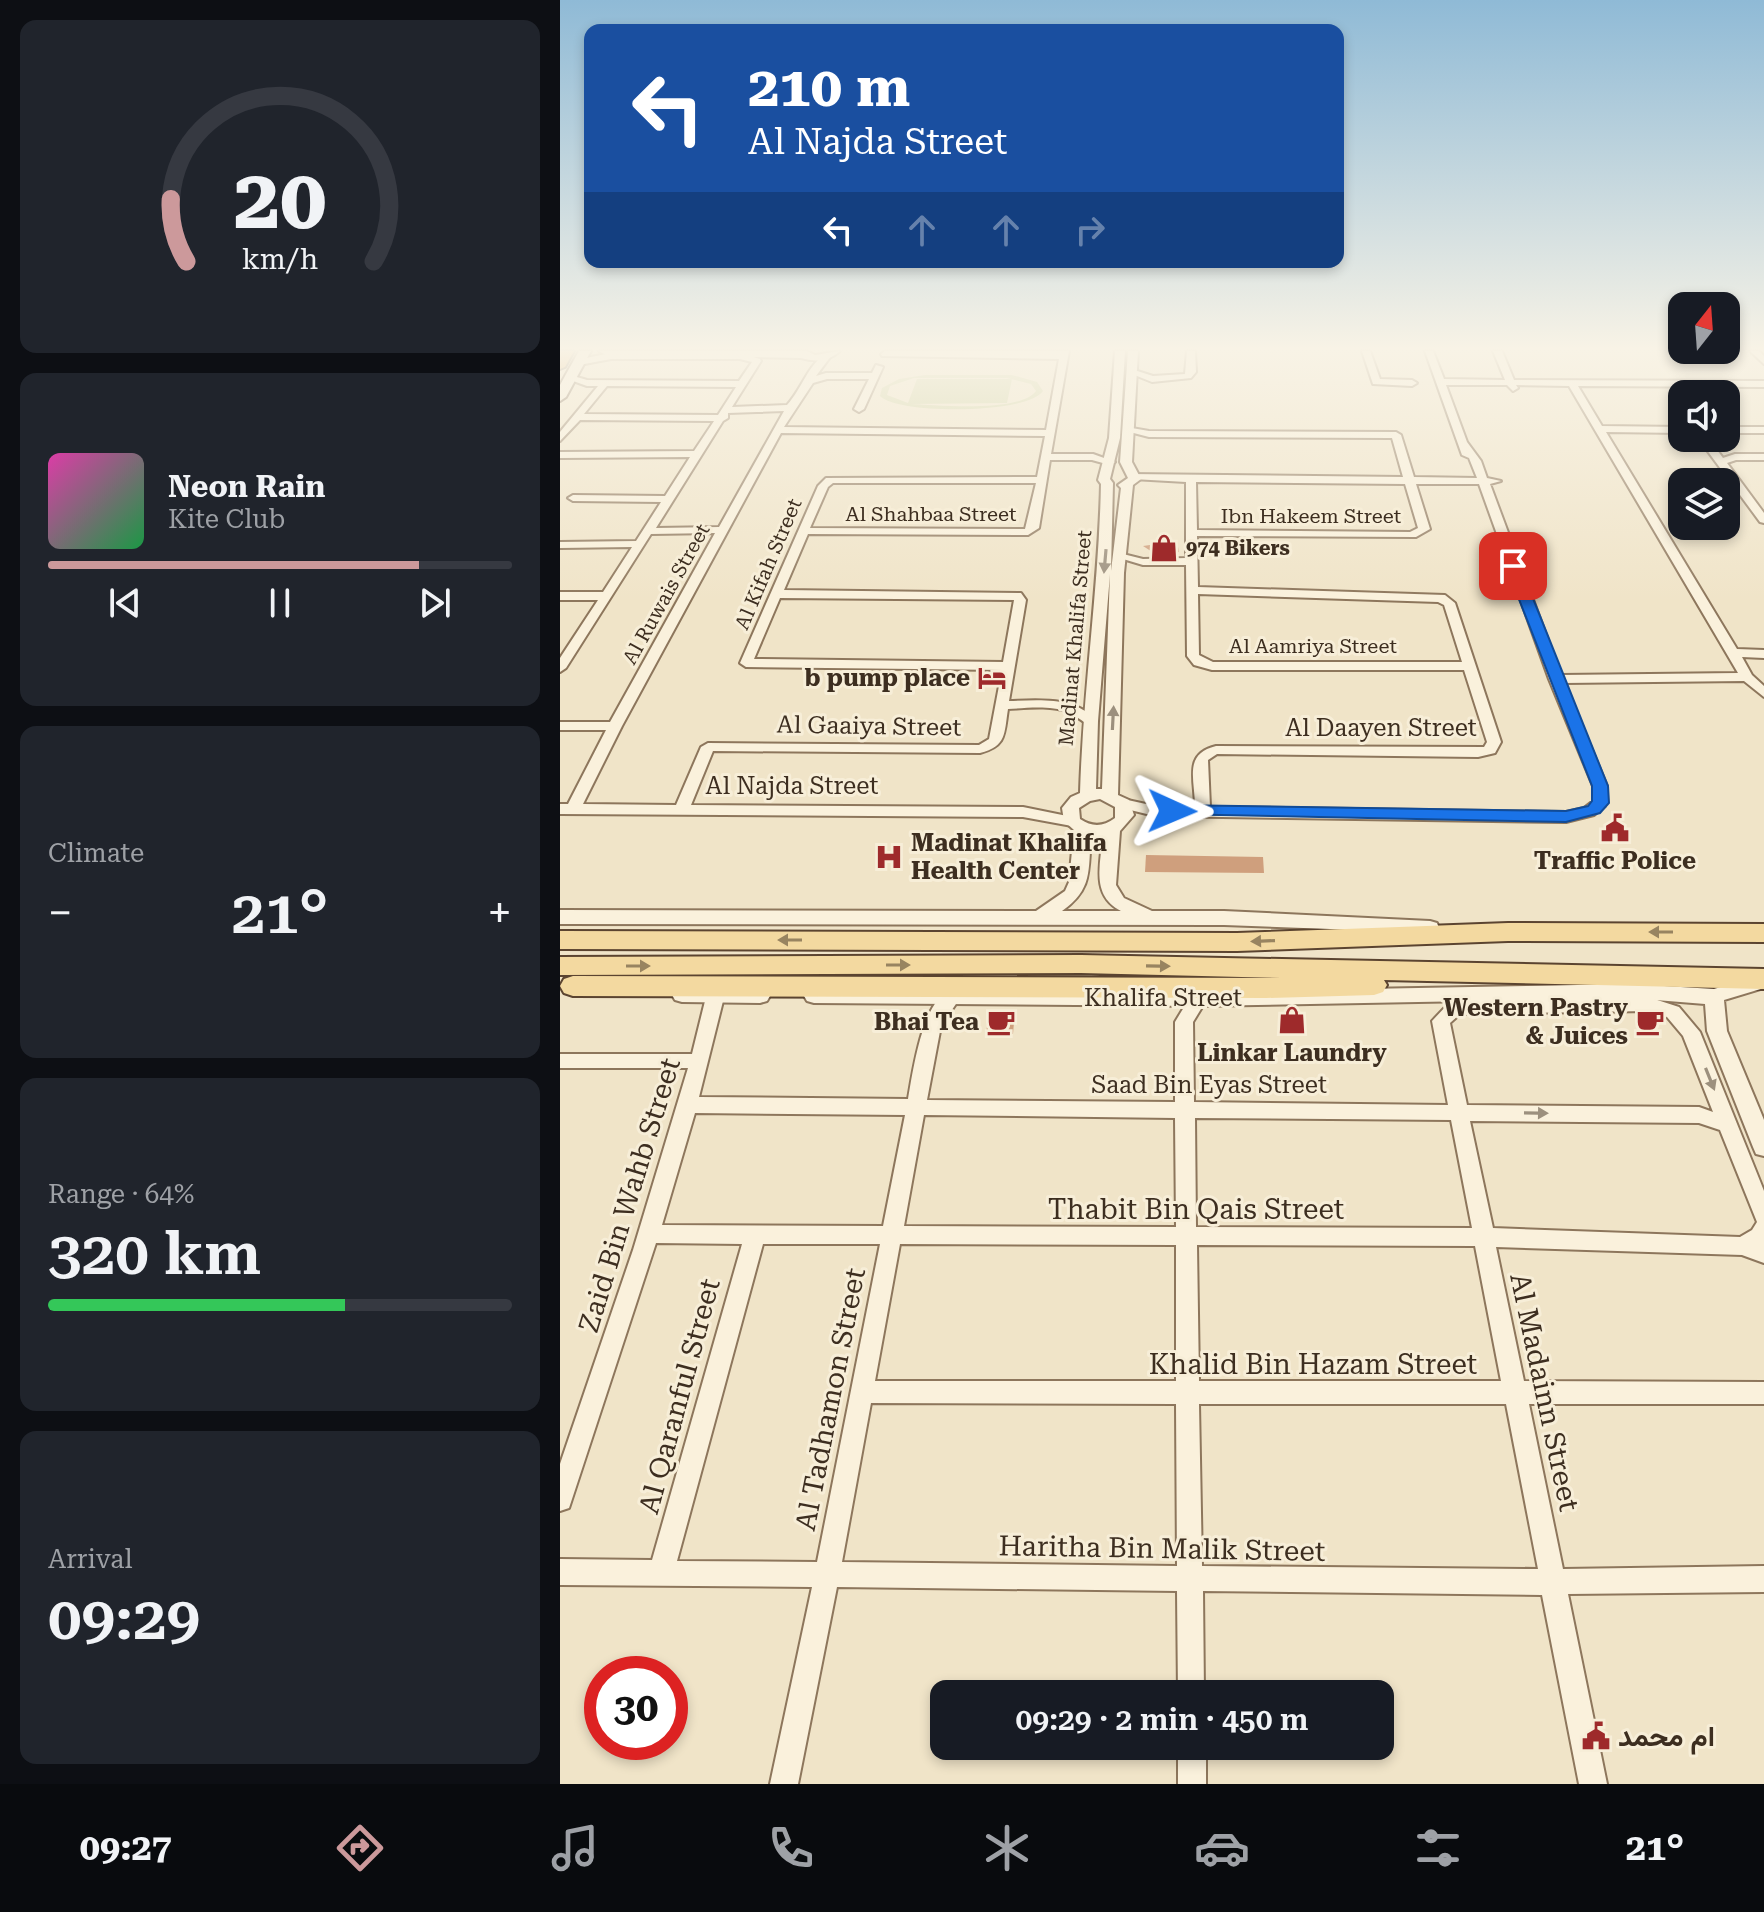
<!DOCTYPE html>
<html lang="en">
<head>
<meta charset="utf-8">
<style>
	:root { --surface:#171b24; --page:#20242c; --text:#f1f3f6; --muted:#9ea1a6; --line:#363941; --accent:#cc999b }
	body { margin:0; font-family:"Roboto Serif",Vazirmatn,serif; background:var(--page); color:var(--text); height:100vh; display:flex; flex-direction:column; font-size:30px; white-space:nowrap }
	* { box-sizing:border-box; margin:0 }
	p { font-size:26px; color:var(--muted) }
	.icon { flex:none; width:44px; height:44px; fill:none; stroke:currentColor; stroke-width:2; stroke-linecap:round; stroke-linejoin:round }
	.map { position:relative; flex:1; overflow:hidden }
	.sheet { display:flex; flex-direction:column; gap:20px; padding:20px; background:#0d0f14; width:560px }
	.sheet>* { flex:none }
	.hud { position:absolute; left:24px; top:24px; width:760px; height:244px; border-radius:16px; box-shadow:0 4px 12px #0003; background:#1a4fa0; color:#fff; overflow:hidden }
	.needle { width:52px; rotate:17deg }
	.controls { position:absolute; left:1108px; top:292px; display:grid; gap:16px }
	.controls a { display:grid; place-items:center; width:72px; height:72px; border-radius:16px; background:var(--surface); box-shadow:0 4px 12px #0003; font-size:40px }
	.speed { position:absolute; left:24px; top:1656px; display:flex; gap:16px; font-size:40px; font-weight:700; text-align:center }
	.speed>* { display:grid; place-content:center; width:104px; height:104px; border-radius:50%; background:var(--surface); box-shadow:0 4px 12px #0003; line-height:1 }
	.speed .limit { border:12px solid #d22; background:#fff; color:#111 }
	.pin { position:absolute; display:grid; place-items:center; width:68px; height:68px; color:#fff; margin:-34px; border-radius:16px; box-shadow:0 4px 12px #0006 }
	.me { position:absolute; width:88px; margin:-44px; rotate:91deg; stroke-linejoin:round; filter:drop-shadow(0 0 6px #0008) }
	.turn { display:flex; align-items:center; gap:28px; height:168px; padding:0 32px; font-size:36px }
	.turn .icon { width:104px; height:104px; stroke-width:2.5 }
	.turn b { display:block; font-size:56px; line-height:68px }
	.lanes { display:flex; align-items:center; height:76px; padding:0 32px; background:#0003; justify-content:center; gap:40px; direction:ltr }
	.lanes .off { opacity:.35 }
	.big { font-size:60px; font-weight:600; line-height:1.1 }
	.sheet .tile { flex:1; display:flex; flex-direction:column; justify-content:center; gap:12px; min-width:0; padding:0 28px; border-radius:16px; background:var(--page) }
	.sheet .dial { align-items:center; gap:0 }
	.dial svg { height:208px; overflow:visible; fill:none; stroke:var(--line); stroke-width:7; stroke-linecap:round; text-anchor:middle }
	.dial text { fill:var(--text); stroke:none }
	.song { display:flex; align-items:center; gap:24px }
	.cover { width:96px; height:96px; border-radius:12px; background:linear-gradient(135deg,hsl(320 70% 55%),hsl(140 70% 35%)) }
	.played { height:8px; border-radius:4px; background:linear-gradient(90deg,var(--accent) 80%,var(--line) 80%) }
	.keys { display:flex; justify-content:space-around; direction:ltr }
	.heat { display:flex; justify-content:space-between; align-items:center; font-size:44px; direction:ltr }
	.charge { height:12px; border-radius:6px; background:linear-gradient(90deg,#34c759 64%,var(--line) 0) }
	.trip { position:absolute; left:370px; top:1680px; width:464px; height:80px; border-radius:16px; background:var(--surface); box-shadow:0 4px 12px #0003; font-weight:600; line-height:80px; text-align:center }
	.tabs { display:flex; height:128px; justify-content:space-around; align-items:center; background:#090b0e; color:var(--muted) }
	.tabs .icon { width:56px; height:56px }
	.tabs .current { color:var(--accent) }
	.tabs b { font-size:36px; color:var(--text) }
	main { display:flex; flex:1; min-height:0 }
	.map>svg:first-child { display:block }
	.green { fill:#c9cf9b; fill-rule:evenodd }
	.building { fill:#cf9f7d }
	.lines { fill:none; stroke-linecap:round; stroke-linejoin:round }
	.minor-casing { stroke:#8d765c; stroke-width:4 }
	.tertiary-casing { stroke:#8d765c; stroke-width:4 }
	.secondary-casing { stroke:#6f573f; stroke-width:4 }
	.primary-casing { stroke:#5b4430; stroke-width:4 }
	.motorway-casing { stroke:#5b4430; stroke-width:4 }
	.minor { fill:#faf1dc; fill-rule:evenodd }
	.tertiary { fill:#faf1dc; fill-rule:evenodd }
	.secondary { fill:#faf1dc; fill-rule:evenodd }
	.primary { fill:#f3d9a0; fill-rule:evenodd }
	.motorway { fill:#e0a458; fill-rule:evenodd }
	.oneway { fill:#9c907e }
	.oneway2 { fill:#988460 }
	.route { fill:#1a73e8; stroke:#114b97; stroke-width:2 }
	.labels { text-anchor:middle; stroke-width:6; stroke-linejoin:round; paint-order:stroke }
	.far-street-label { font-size:20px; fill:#3d2e20; stroke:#f7eed8 }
	.far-poi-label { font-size:20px; font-weight:bold; fill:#3d2e20; stroke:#f7eed8; text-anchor:start }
	.poi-label { font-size:24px; font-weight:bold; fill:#3d2e20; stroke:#f7eed8; text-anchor:end }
	.street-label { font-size:24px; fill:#3d2e20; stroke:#f7eed8 }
	.near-street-label { font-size:28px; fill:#3d2e20; stroke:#f7eed8 }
	.near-poi-label { font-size:28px; font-weight:bold; fill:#3d2e20; stroke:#f7eed8; text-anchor:start }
</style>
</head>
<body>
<main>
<section class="sheet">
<div class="tile dial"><svg viewBox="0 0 100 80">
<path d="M14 69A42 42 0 1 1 86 69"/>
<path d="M14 69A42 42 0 0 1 8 45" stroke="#cc999b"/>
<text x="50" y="56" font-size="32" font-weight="700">20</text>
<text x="50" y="72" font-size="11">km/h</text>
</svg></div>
<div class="tile">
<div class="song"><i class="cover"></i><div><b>Neon Rain</b><p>Kite Club</p></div></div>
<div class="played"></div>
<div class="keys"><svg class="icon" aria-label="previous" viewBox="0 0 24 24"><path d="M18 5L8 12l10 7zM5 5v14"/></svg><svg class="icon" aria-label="pause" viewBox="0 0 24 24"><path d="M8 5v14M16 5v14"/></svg><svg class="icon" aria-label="next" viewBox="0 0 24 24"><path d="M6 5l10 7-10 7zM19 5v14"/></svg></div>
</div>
<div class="tile"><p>Climate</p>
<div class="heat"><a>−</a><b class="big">21°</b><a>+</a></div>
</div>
<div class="tile"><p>Range · 64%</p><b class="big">320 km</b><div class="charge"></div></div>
<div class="tile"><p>Arrival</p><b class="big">09:29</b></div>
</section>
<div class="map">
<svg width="1204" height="1784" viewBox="0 0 1204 1784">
	<rect width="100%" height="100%" fill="#f0e4c8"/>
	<path class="green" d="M365,375H452L477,382L483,391C468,414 338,415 320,396L322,388L339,379ZM354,378H447L471,384L476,391C460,413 377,405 350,404L447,403L452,379H357L348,403L327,395L330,386Z"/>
	<g class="building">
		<path d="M617,541L619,552L597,555L583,546Z"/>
		<path d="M586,855L703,857L704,873L585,872Z"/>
		<path d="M429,1010H455L453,1034L426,1035Z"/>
	</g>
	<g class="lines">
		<defs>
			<g id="minor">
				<path d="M325,351H509L491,454H533L555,462L550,465L532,460H490L479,528L468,535L248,534L224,590L461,593L466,600L449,701C480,700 515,696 537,721L530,725C522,722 516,715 508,712C490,705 467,708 448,709C444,734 447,746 420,753L153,751L131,805L463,807L517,818L520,821L517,824L512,826L463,817L0,814V804H8L46,730H0V722H50L155,533L91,534L6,668L0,672V658L38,600H0V592H43L72,547L0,548V542L76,541L101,502L13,501L8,498L13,495L105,496L130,457L0,458V452L134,451L154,421L20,420L0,441V432L38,386H27L5,378L10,375L27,380L179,381L192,362L180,359H51L19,365L15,362L16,360L51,353H180L200,359L201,361L172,407L227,405C242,389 248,364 267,353L271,356L256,376L266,373H312L316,365L323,367L304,409L299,412L294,409L309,379H267L253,383L224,427L486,430L499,359L322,356L321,354ZM47,386L176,387L158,415L24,414ZM224,411L159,527L96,528L163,421L168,418V413ZM221,433L485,436L477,477L266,478L258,486L180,663L186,667L442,670L429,739L419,745L148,743L141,747L116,805L23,804L62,726ZM273,483H476L465,529L250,528L268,487ZM220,598L454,600L443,662L194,659Z"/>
				<path d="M627,351H635L636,372L631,378L592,382L567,372L571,369L593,376L625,374Z"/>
				<path d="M802,351H810L820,379L852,380L857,383L852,386L813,384Z"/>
				<path d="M865,351H873L884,379L945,380L933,351H942L954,380L1204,381V387L1018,386L1042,426L1122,427V433L1046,432L1177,649L1204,650V658L1182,657L1192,675L1204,686V697L1184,681L1004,683L1047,786L1045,806L1034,815L1006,822L595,816L558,807L556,804L558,801L563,799L595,806L635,807C635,779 623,754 656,746L924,747L927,742L904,670H652L634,665L627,656L626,565H583L553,556L559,553L583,559L626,558V482L573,479L568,476L569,474L843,477L832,438L589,437L566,431V427L589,431L836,432L841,435L854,477L917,478L909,458L902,455ZM886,385H947L953,391L958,388L956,385L1009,386L1178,673L1001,675L930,484L941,481L927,478L921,461L907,442ZM636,482L845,484L858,528L850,532L637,530ZM856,484H919L989,679L1033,786V801L1024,808L1006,812L650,807L648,760L657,754L918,757L935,753L941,742L895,603L885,595L638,587L637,536L856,537L870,529ZM638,594L878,602L884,605L902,662H653L639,655Z"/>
				<path d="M1190,351H1199L1204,356V364Z"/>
				<rect x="1166" y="427" width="38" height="6"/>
				<path d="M1138,438H1148L1163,458L1175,454H1204V460H1176L1167,463L1204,513V523L1200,522Z"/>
				<path d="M155,990L161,992L164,997L139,1097L348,1099C352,1078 364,983 397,993L400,998L381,1026L367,1100L615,1102V1022L632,994H644L647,999L633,1022L634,1102L888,1105L872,1021L889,1003L907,999L1088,997L1119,1007L1140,1032L1204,1191V1263L1182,1255L936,1247L964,1381L1204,1382V1404H969L1003,1569L1204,1566V1592L1008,1594L1047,1784H1019L982,1595L643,1591L644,1694H618L617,1591L277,1587L238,1784H210L252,1587L0,1585V1559L92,1560L182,1244L96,1243L12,1499L9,1508L0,1511V1464L73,1250L128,1068H0V1054H132L146,997L149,992ZM1088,1011L1107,1017L1123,1036L1153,1112L1139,1107L907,1105L890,1023L900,1014ZM135,1113L345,1115L323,1226L102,1225ZM364,1115L615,1118L616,1227L344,1226ZM635,1118L891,1120L912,1228L636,1227ZM910,1121L1139,1123L1160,1130L1197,1222L1192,1230L1180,1237L933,1228ZM203,1244H320L257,1562L117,1561ZM340,1244L616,1245V1381H315ZM637,1245L915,1246L941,1381H639ZM311,1403L616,1404L617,1566L282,1562ZM639,1404H946L978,1569L642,1566Z"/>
				<rect x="618" y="1746" width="28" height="38"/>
			</g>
			<g id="tertiary">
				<path d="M39,351H247L255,355L280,351C268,362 255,362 241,358L44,354Z"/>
				<path d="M555,351H565L560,438L550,479L553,483L551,571L561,488L558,485L568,478L560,462L568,351H578L572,462L581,479L573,485L564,573L558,795L569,800L574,815L560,831L556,885L564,898L592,911H664L870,921L877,923L879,928L877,933L664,925L0,924V910L476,911L505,891L509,882L514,830L504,821L502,808L511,797L520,793C523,689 539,587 541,484L538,480L549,438ZM550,574L542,789H536L538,721ZM540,799L555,807V818C543,827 532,827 520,819L519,808L530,801ZM531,836H543C540,865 531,896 561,911H502C533,889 528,871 531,836Z"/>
				<path d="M1204,974V988L1164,1000L1167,1031L1204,1120V1156L1196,1154L1193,1147L1147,1031L1145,1004L1071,998L638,1006L254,1003L247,1001L244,996L247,991L254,989L638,992L1071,984L1154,989Z"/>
				<path d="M122,988L200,989L207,991L210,996L207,1001L200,1003L122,1002L115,1000L112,995L115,990Z"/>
			</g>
			<path id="secondary" d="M19,351H31L6,397L0,401V385Z"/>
			<g id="primary">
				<path d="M948,923L1204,924V942L948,941L677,951L0,949V931L677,933Z"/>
				<path d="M521,955L1204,969V989L824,980L827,985L823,992L814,995L706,998L13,996L4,993L0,986L4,979L13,976L721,978L521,973L0,975V957Z"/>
			</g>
			<path id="motorway" d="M0,351H14L5,367L0,369Z"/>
		</defs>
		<use href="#minor" class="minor-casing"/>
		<use href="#tertiary" class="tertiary-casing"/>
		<use href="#secondary" class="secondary-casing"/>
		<use href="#primary" class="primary-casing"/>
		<use href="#motorway" class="motorway-casing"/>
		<use href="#minor" class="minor"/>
		<use href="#tertiary" class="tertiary"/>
		<use href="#secondary" class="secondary"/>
		<use href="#primary" class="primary"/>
		<use href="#motorway" class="motorway"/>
	</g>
	<defs><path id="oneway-solid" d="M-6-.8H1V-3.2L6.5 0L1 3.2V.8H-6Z" transform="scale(2)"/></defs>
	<g class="oneway">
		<use href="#oneway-solid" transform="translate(545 561) rotate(95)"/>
		<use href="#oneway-solid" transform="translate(553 718) rotate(-87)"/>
		<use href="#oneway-solid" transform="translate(1150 1079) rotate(68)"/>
		<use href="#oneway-solid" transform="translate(976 1113) rotate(1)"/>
	</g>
	<g class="oneway2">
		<use href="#oneway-solid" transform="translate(1101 932) rotate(-180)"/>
		<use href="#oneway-solid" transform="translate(230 940) rotate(-180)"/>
		<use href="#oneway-solid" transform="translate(703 941) rotate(178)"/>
		<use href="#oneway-solid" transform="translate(338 965)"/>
		<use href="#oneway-solid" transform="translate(78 966)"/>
		<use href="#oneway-solid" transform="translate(598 966) rotate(1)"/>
	</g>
	<linearGradient id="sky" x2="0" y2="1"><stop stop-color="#8fbad6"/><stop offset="0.58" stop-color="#f8f3e6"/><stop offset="1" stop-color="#f8f3e6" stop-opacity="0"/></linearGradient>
	<rect width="1204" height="601" fill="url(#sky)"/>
	<path class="route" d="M953,562L960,566L1048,786L1049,803L1040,813L1006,822L606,814L603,811L612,805L1006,811L1028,806L1032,801V786L946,566Z"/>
	<defs>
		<symbol id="shop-bare" viewBox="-9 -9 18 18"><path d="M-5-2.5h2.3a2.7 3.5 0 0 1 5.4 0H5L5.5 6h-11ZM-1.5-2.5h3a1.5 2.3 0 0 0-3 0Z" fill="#9e2a2b" stroke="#f7eed8" stroke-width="2.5" paint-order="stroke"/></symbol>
		<symbol id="hotel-bare" viewBox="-9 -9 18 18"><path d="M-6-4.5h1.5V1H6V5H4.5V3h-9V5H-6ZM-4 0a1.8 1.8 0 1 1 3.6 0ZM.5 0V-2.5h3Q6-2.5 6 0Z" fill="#9e2a2b" stroke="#f7eed8" stroke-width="2.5" paint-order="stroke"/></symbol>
		<symbol id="civic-bare" viewBox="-9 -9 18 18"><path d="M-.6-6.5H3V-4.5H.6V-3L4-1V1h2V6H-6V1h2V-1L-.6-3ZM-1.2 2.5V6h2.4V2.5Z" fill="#9e2a2b" stroke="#f7eed8" stroke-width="2.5" paint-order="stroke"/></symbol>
		<symbol id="hospital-bare" viewBox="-9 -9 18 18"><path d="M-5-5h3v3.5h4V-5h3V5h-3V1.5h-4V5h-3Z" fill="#9e2a2b" stroke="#f7eed8" stroke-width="2.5" paint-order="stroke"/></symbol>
		<symbol id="cafe-bare" viewBox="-9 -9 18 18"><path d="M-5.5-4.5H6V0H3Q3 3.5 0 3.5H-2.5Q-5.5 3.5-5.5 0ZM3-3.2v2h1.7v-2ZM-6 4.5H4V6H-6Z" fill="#9e2a2b" stroke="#f7eed8" stroke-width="2.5" paint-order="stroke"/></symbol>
	</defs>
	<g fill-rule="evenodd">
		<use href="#shop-bare" x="584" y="528" width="40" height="40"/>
		<use href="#hotel-bare" x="412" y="658" width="40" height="40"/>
		<use href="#civic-bare" x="1035" y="808" width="40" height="40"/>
		<use href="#hospital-bare" x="309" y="837" width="40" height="40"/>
		<use href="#shop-bare" x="712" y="1000" width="40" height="40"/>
		<use href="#cafe-bare" x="421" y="1002" width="40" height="40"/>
		<use href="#cafe-bare" x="1070" y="1002" width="40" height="40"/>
		<use href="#civic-bare" x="1016" y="1716" width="40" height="40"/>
	</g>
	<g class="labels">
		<g class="far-street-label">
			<text x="371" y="521">Al Shahbaa Street</text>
			<text x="751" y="523">Ibn Hakeem Street</text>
			<text transform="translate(208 564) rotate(-67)" y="7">Al Kifah Street</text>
			<text transform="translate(106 594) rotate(-61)" y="7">Al Ruwais Street</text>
			<text transform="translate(515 638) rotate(-85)" y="7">Madinat Khalifa Street</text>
			<text x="753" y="653">Al Aamriya Street</text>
		</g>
		<g class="far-poi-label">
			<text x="626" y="555">974 Bikers</text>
		</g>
		<g class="poi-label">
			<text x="410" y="686">b pump place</text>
			<text x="351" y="851" text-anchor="start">Madinat Khalifa<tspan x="351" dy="28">Health Center</tspan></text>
			<text x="1055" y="869" text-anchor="middle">Traffic Police</text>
			<text x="1068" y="1016">Western Pastry<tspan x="1068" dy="28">&amp; Juices</tspan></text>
			<text x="419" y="1030">Bhai Tea</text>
			<text x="732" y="1061" text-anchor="middle">Linkar Laundry</text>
		</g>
		<g class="street-label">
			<text transform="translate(309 726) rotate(1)" y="8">Al Gaaiya Street</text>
			<text x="821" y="736">Al Daayen Street</text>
			<text x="232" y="794">Al Najda Street</text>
			<text x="603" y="1006">Khalifa Street</text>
			<text x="649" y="1093">Saad Bin Eyas Street</text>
		</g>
		<g class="near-street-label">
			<text transform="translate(69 1195) rotate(-73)" y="10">Zaid Bin Wahb Street</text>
			<text x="636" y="1219">Thabit Bin Qais Street</text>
			<text x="753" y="1374">Khalid Bin Hazam Street</text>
			<text transform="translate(985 1392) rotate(78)" y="10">Al Madainn Street</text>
			<text transform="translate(119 1396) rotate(-75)" y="10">Al Qaranful Street</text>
			<text transform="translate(270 1399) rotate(-79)" y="10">Al Tadhamon Street</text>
			<text transform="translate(602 1548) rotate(1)" y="10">Haritha Bin Malik Street</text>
		</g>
		<g class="near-poi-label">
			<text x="1058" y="1746">ام محمد</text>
		</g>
	</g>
</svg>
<div class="controls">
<a><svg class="needle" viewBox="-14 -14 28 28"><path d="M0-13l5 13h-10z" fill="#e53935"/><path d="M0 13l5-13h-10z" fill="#9ea1a6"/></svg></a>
<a><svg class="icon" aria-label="sound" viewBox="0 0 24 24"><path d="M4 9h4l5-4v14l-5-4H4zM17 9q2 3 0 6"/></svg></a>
<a><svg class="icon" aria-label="layers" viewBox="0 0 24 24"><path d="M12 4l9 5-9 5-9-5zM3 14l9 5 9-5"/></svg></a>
</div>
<div class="speed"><div class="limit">30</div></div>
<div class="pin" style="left:953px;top:566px;background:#d93025"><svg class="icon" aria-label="arrive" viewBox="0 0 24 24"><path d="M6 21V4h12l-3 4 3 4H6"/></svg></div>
<svg class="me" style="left:612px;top:811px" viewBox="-20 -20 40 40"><path d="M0-17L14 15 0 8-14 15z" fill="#1a73e8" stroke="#fff" stroke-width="4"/></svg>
<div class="trip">09:29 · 2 min · 450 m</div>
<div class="hud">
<div class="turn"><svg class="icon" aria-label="left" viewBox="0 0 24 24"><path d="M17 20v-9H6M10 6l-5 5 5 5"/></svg><div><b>210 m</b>Al Najda Street</div></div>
<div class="lanes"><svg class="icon" aria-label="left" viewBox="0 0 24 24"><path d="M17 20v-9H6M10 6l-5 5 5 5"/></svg><svg class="icon off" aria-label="ahead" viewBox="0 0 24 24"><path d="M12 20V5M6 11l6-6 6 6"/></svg><svg class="icon off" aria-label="ahead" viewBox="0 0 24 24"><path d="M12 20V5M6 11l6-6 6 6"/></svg><svg class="icon off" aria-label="right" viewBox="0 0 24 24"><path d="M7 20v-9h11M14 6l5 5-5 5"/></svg></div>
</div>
</div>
</main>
<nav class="tabs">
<b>09:27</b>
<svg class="icon current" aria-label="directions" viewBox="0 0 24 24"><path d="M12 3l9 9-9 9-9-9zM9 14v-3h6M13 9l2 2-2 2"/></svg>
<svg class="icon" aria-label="music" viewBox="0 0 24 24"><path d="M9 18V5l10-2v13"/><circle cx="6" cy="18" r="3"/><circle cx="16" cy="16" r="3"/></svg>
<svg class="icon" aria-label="phone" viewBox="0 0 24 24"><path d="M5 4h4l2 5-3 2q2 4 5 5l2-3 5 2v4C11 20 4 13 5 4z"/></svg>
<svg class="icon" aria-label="climate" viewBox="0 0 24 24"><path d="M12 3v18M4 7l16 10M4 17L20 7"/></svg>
<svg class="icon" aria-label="car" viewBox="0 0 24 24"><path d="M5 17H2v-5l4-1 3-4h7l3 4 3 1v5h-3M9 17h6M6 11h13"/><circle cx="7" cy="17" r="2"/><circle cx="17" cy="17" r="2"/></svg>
<svg class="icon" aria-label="filters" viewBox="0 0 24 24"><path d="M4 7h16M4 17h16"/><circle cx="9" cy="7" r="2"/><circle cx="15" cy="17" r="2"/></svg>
<b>21°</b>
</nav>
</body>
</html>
